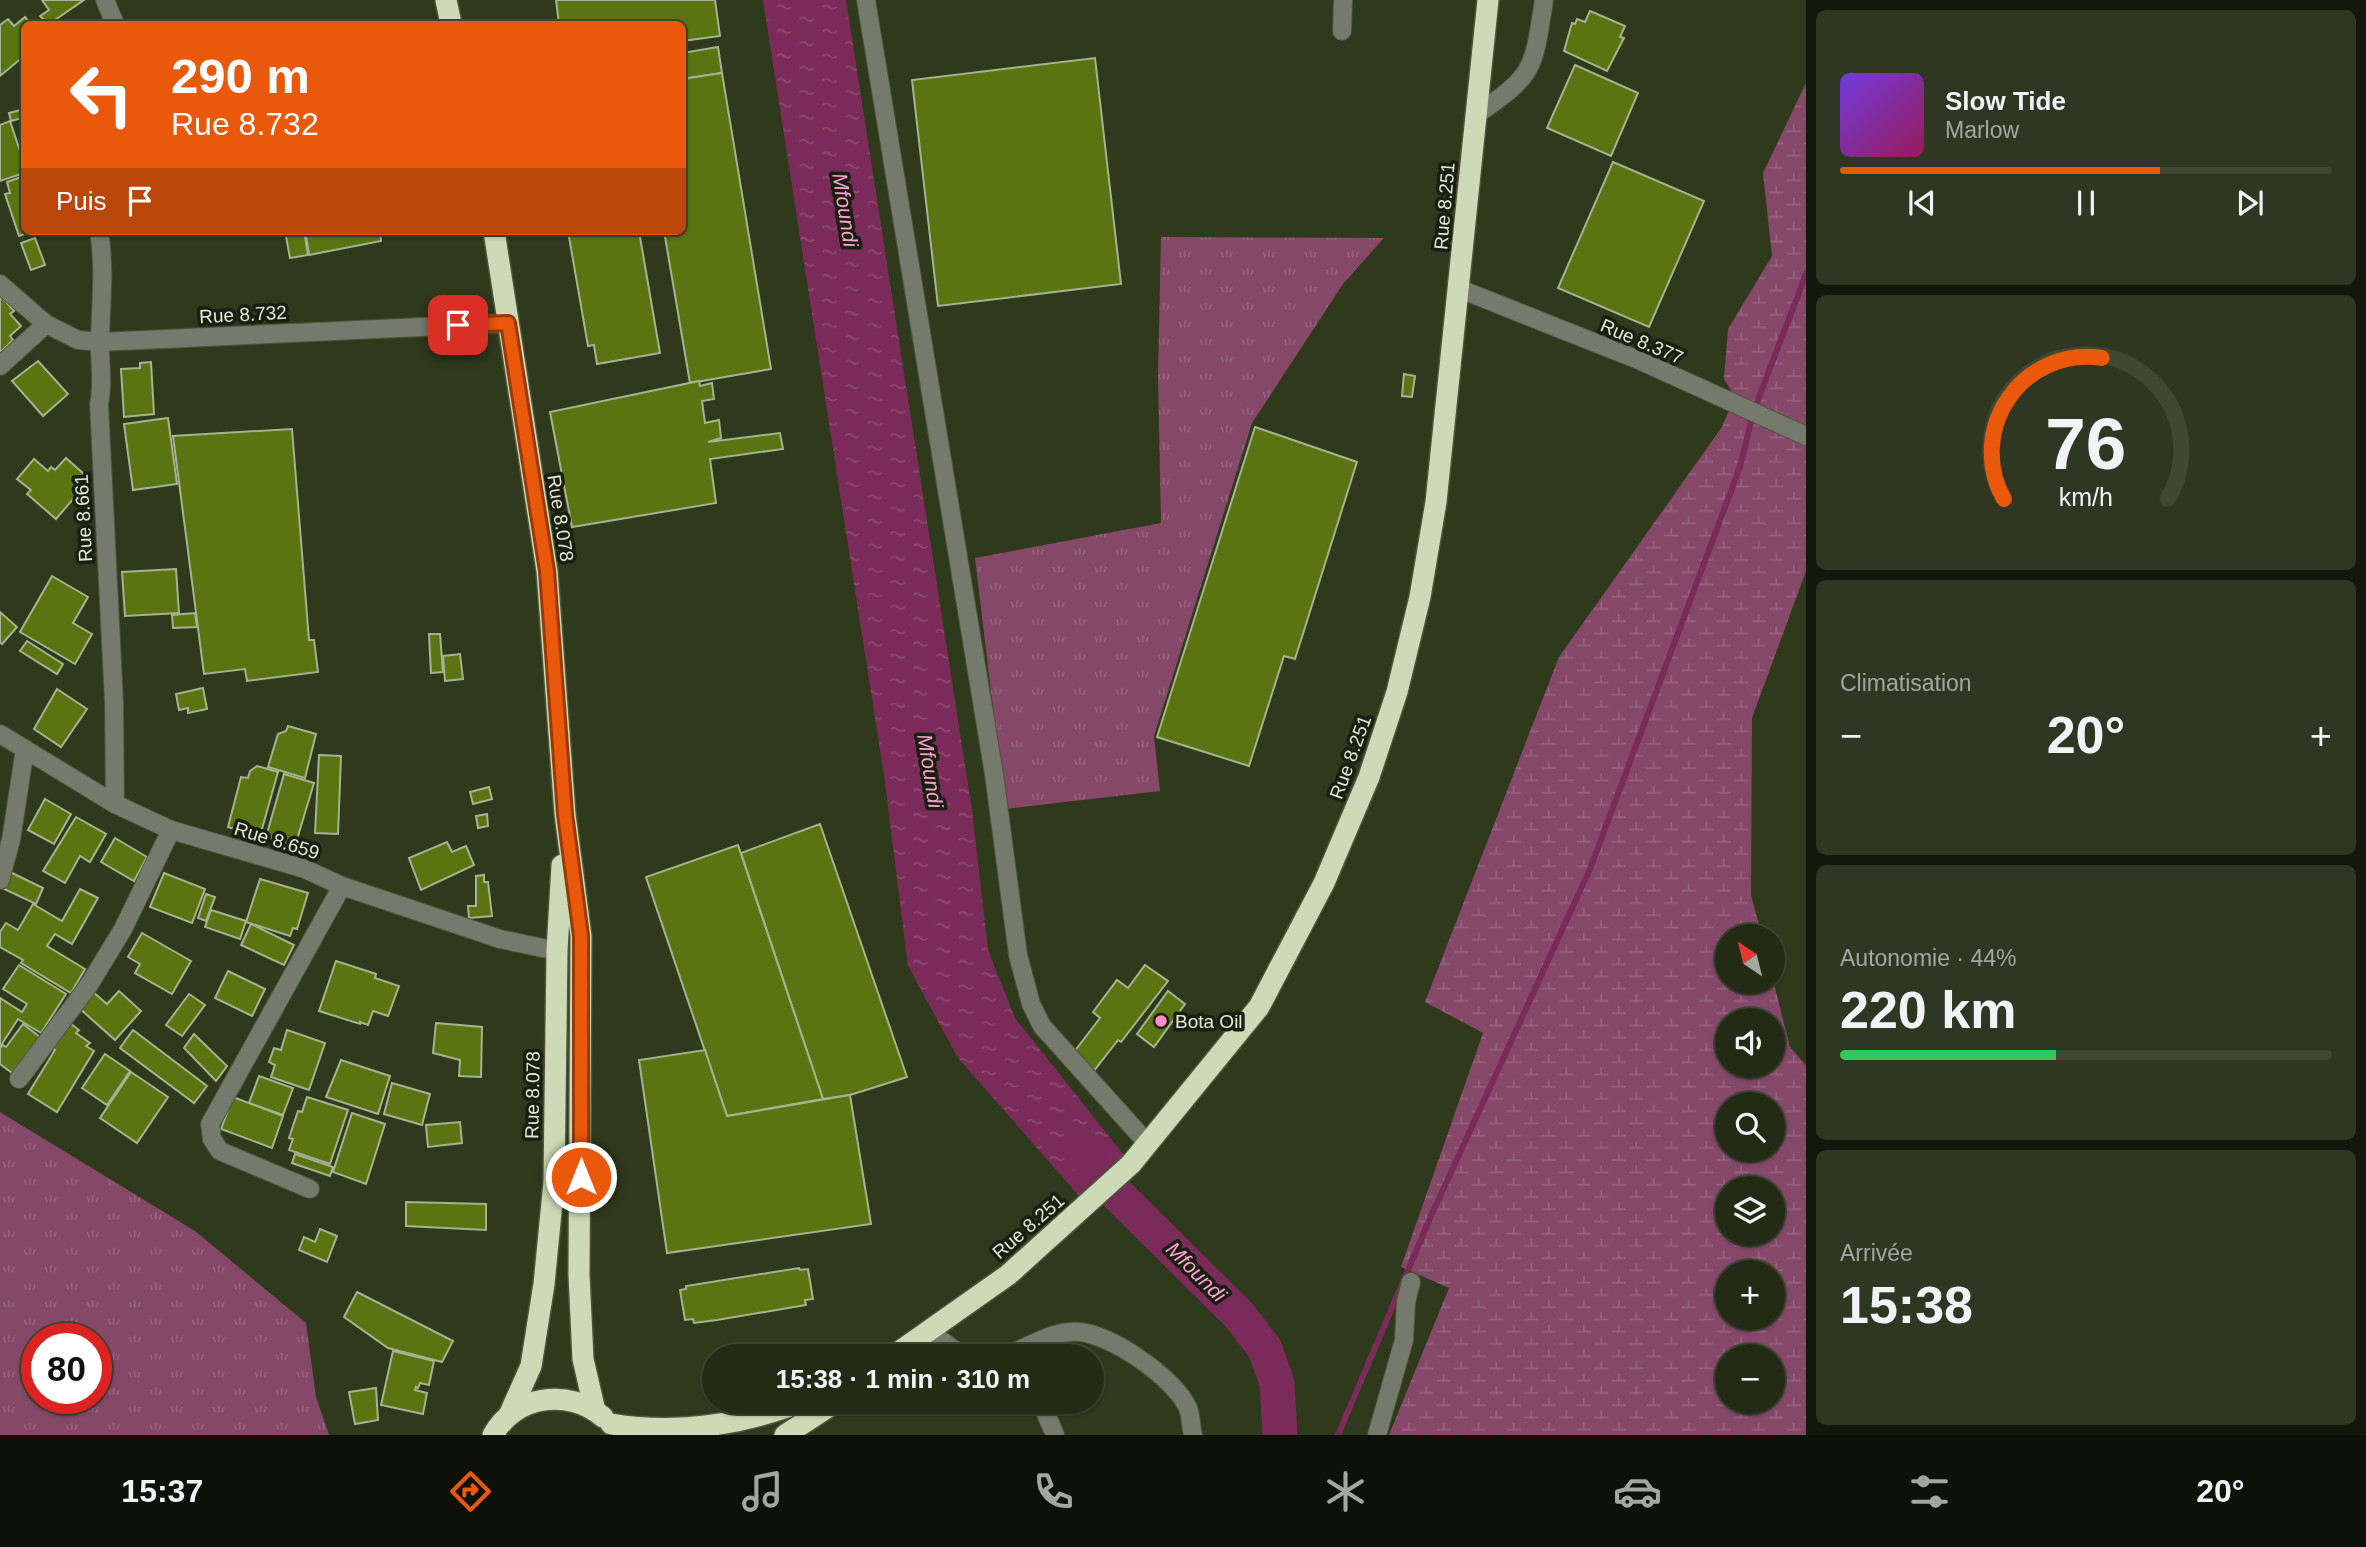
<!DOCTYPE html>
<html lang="fr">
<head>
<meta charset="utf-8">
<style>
	:root { --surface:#232b15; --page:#2f3722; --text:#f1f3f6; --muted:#a3a7a0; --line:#404734; --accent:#ea580c }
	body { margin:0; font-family:Helvetica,sans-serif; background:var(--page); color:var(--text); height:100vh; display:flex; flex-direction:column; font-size:26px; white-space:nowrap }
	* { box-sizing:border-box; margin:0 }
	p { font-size:23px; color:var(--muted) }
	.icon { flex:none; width:38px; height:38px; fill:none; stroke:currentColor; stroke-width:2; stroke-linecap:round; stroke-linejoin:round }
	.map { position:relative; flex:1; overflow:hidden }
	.drawer { display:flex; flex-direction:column; gap:10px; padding:10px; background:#13180c; width:560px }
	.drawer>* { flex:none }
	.hud { position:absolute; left:21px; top:21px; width:665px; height:214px; border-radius:10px; box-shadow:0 2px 5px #0004,0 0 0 2px var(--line); background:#ea580c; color:#fff; overflow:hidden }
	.needle { width:46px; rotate:325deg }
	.controls { position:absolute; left:1715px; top:924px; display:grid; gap:14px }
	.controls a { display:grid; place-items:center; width:70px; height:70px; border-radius:50%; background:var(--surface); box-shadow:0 2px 5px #0004,0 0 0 2px var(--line); font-size:35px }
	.speed { position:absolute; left:21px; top:1323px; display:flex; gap:14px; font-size:35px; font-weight:700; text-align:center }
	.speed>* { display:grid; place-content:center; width:91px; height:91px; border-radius:50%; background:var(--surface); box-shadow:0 2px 5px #0004,0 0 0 2px var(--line); line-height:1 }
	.speed .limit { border:10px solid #d22; background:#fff; color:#111 }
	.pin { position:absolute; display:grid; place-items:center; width:60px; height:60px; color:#fff; margin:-30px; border-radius:14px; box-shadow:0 4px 10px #0006 }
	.me { position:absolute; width:77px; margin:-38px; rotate:0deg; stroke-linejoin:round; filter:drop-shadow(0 0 5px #0008) }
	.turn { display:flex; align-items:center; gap:24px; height:147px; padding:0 35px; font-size:32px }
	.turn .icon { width:91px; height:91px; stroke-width:2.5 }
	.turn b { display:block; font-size:49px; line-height:60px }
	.then { display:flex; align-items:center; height:66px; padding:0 35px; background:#0003; gap:14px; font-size:26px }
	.big { font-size:52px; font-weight:800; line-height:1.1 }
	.drawer .widget { flex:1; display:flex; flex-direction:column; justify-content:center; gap:10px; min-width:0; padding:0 24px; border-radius:10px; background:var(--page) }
	.drawer .dial { align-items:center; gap:0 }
	.dial svg { height:182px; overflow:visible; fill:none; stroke:var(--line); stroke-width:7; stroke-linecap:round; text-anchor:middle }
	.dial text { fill:var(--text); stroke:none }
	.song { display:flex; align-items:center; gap:21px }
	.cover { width:84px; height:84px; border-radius:10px; background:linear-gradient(135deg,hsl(260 70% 55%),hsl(330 70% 35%)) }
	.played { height:7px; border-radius:4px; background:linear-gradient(90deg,var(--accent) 65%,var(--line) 65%) }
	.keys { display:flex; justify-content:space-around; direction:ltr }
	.heat { display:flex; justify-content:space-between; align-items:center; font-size:38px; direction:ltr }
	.charge { height:10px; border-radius:5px; background:linear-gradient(90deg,#34c759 44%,var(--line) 0) }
	.trip { position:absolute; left:702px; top:1344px; width:402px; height:70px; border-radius:35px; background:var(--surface); box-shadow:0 2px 5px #0004,0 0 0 2px var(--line); font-weight:800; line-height:70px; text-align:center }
	.dock { display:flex; height:112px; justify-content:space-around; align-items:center; background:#0e1108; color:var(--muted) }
	.dock .icon { width:49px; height:49px }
	.dock .current { color:var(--accent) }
	.dock b { font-size:32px; color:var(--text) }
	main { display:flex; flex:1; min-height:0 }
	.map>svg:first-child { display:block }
	.grass { fill:url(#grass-tufts); fill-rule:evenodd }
	.wetland { fill:url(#wetland-marsh); fill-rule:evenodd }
	.water { fill:url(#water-ripples) }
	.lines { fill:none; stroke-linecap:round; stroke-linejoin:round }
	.stream { stroke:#7b2b59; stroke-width:6 }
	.river { stroke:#7b2b59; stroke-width:35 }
	.building { fill:#597411; stroke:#a6b391; stroke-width:2 }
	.minor-casing { stroke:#4c553a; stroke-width:20 }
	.highway-casing { stroke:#4c553a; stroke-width:24 }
	.minor { stroke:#757a6c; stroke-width:18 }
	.highway { stroke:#ccdab7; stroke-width:21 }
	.route-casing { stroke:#983908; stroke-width:18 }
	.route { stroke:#ea580c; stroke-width:12 }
	.poi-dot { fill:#fa8fc8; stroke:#1a1f12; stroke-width:2.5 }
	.labels { text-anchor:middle; stroke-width:7; stroke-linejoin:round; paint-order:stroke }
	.street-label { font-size:19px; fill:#e2e9d7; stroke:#1a1f12 }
	.poi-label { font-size:19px; fill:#e2e9d7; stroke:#1a1f12; text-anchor:start }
	.water-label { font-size:21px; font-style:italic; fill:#fba0cf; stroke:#1a1f12 }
</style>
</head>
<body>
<main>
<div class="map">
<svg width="1806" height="1435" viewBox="0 0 1806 1435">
	<defs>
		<pattern id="grass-tufts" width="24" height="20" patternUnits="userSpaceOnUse" patternTransform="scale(1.75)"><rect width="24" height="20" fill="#854869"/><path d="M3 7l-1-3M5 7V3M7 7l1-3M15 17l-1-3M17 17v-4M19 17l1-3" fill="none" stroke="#96627e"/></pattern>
		<pattern id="wetland-marsh" width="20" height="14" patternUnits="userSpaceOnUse" patternTransform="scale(1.75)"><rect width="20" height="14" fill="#854869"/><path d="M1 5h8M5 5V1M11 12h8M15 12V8" fill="none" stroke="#96627e"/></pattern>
		<pattern id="water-ripples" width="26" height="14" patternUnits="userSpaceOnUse" patternTransform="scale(1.75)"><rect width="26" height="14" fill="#7b2b59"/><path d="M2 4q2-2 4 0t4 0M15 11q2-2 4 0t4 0" fill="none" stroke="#8d4a70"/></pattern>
	</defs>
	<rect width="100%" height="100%" fill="#2f391c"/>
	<g class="grass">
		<path d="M1161,237L1384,238L1343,284L1252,423L1154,736L1160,791L1005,809L975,558L1161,523L1158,377Z"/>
		<path d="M0,1112L195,1231L306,1323L316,1397L329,1435H0ZM37,1339H96V1398H37Z"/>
	</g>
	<path class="wetland" d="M1806,83V571L1752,718L1751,895L1762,936H1727V982L1773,980L1790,1047L1806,1065V1435H1389L1449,1288L1401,1267L1483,1033L1425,1002L1559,657L1722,427L1735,397L1724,379L1728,329L1772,256L1763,173ZM1727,1020H1773V1066H1727ZM1727,1104H1773V1150H1727ZM1727,1188H1773V1234H1727ZM1727,1272H1773V1318H1727ZM1727,1356H1773V1402H1727Z"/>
	<path class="water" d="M763,0H846L972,810L988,950L1015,1018L1131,1164L1087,1205L958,1058L908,966L885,782Z"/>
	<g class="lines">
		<path class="stream" d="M1338,1435L1431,1216L1590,869L1740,467L1753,413L1806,274"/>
		<path class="river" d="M1084,1156L1117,1194L1239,1315L1265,1349L1277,1383L1280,1435"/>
	</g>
	<g class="building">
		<path d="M42,0H84L49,24L40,16L49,10Z"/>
		<path d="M556,0H715L720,36L682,41V24H559Z"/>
		<path d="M1590,11L1625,26L1620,37L1624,38L1607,71L1564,51L1572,23L1575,24L1577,19L1585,22Z"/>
		<path d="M25,17L31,24H24V56L0,76V25L8,19L14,26Z"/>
		<path d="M718,47L722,73L682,79V53Z"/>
		<path d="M1095,58L1121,284L938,306L912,80Z"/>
		<path d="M1575,65L1638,93L1611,156L1547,128Z"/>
		<path d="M722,73L771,369L690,383L664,231H682V79Z"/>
		<path d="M24,109V127L22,118L11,121L9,113Z"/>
		<path d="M10,121L24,163V173L0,181V125Z"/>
		<path d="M1613,162L1704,201L1649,327L1558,288Z"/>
		<path d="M24,176V231H34L19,236L5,194L10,193L7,182Z"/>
		<path d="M285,231H304L308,255L290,258Z"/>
		<path d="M324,231H380L381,241L309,255L306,234Z"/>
		<path d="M568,231H639L660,353L597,364L594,345L588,346Z"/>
		<path d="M35,238L45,265L31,270L21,243Z"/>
		<path d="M0,295L14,311L10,314L21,326L10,336L13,340L0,353Z"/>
		<path d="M38,361L68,394L43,416L12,381Z"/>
		<path d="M151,362L154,414L124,417L121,369L140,368V363Z"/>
		<path d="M1404,374L1415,376L1412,397L1402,396Z"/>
		<path d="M699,381L700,386L712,383L714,399L702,401L705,423L719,420L721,438L708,442L780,433L783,449L710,459L716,503L572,527L550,412Z"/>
		<path d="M168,418L177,484L133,490L124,424Z"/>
		<path d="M1255,427L1357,462L1295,659L1284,656L1249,766L1157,737Z"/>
		<path d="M292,429L309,640H314L318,672L247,681L245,669L204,674L173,436Z"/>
		<path d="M66,458L85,475L76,487L80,491L56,519L27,494L31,490L17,479L34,459L48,471L51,467L55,470Z"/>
		<path d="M176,569L179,613L125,616L122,572Z"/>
		<path d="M52,576L88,597L73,623L92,634L75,664L20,632Z"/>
		<path d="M0,612L17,627L2,644L0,642Z"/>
		<path d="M195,613L197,627L173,628L172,615Z"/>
		<path d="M429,634H440L443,672L431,673Z"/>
		<path d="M27,641L63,664L57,674L20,651Z"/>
		<path d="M460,654L463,679L445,681L443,656Z"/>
		<path d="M203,688L207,709L188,713V708L179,710L176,694Z"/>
		<path d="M57,689L87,709L61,747L34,729Z"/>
		<path d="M288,726L316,734L305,778L268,767L278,734L286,731Z"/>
		<path d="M319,755L341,756L338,834L315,833Z"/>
		<path d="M257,766L278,772L260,836L228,827L241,777L248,778L250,771Z"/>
		<path d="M284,774L314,783L295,846L266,837Z"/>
		<path d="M489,787L492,799L473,804L470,792Z"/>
		<path d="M45,799L71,814L54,844L28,830Z"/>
		<path d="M487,814L488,826L478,828L476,816Z"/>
		<path d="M76,817L106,834L90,862L80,856L65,883L43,871Z"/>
		<path d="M820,824L907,1077L850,1095L823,1099L741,853Z"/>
		<path d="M115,838L147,857L134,881L101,862Z"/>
		<path d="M447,842L452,852L466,846L474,865L421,890L409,858Z"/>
		<path d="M738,845L823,1099L727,1116L646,877Z"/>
		<path d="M10,872L43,888L36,904L2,888Z"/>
		<path d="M164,873L205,889L192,923L150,907Z"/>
		<path d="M484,875V882H488L492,916L469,918L468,906H476V876Z"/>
		<path d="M260,879L308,893L297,929L293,928L290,936L246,922Z"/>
		<path d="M80,889L98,898L72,944L55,934L47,946L85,969L71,993L21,963L23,960L0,947V932L6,923L18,930L33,904L62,921Z"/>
		<path d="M206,894L215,897L206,921L198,918Z"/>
		<path d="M211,910L246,921L240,939L205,927Z"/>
		<path d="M251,924L294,945L284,965L241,945Z"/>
		<path d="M142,933L191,961L172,994L135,973L140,964L128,957Z"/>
		<path d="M336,961L376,974L375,978L399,986L388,1016L373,1011L368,1025L360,1022V1024L319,1011Z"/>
		<path d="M19,965L66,994L41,1033L18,1019L0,1047V998L22,1012L27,1004L3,989Z"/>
		<path d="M1145,965L1168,981L1121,1042L1118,1040L1093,1072L1071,1056L1100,1018L1093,1012L1117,980L1128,988Z"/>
		<path d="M228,971L265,989L252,1016L215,998Z"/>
		<path d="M119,991L141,1011L115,1040L79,1008L93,992L107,1004Z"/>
		<path d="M1168,991L1185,1004L1154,1047L1137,1034Z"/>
		<path d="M189,994L205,1005L182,1036L166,1025Z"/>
		<path d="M67,1021L79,1030L76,1033L90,1043L86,1046L94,1051L57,1112L28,1094L55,1050L47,1046Z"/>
		<path d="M436,1023L482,1027L481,1077L459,1076L460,1060L433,1053Z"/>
		<path d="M23,1024L40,1037L12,1073L0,1064V1048L3,1045L6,1047Z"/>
		<path d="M133,1030L207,1086L194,1103L120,1048Z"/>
		<path d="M287,1030L325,1043L309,1090L271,1077L275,1065L269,1062L274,1048L281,1050Z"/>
		<path d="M194,1034L227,1066L216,1081L184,1048Z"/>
		<path d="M705,1050L727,1116L850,1095L871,1224L667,1253L639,1060Z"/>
		<path d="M105,1054L130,1071L107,1105L82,1088Z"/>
		<path d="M341,1060L390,1076L378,1114L326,1097Z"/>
		<path d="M131,1072L168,1097L137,1143L100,1118Z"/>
		<path d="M259,1076L293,1088L283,1115L249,1103Z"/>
		<path d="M392,1083L430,1094L422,1125L384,1114Z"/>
		<path d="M233,1097L283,1116L272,1148L221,1129Z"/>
		<path d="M307,1097L348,1110L330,1164L289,1150L293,1139L289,1138L298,1111L302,1112Z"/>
		<path d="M352,1113L385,1124L366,1184L333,1172Z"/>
		<path d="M460,1122L462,1143L428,1147L426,1125Z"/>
		<path d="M295,1154L333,1167L330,1176L292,1163Z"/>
		<path d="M406,1202L486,1204V1230L406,1226Z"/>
		<path d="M320,1229L337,1236L327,1262L299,1250L304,1237L315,1242Z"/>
		<path d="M799,1268L800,1270L808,1269L813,1299L805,1300L806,1305L717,1320L694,1323L693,1319L685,1320L680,1290L686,1289V1286Z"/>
		<path d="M357,1292L453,1341L442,1362L388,1348L344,1317Z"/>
		<path d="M393,1351L434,1361L429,1385L420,1383L418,1388L416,1387L415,1390L427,1393L423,1414L381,1405Z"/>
		<path d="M376,1388L378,1420L355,1424L349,1392Z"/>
	</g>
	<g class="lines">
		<defs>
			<g id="minor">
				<path d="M105,0L115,24"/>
				<path d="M866,0L994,774L1018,955L1031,1004L1042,1026L1148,1144"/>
				<path d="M1342,31L1343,0"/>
				<path d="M1476,115C1535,74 1533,71 1544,0"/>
				<path d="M99,231C105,268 101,302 100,339C99,362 104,382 99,404L114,702L115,804"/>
				<path d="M0,284L46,324"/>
				<path d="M1460,289L1641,361L1806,436"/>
				<path d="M0,366L46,324L78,340L100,342L508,323"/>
				<path d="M0,734L115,804L171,830L305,869L342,886L500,939L557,951"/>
				<path d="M0,880L11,840L25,749"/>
				<path d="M19,1079L89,985L123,929L171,830"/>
				<path d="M310,1189L220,1151L212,1139L210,1124L342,886"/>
				<path d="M930,1332L963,1356"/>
				<path d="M1004,1356C1029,1348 1053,1329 1080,1332C1114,1336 1174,1378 1188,1408C1191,1416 1191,1427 1193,1435"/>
				<path d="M1041,1402L1055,1435"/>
				<path d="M1377,1435L1404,1340L1406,1302L1411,1282"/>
			</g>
			<g id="highway">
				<path d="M446,0L451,24"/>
				<path d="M494,231L547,571L565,814L581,936L579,1275L583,1359L595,1411"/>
				<path d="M893,1356L1008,1275L1131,1164L1259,1007L1324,883L1369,777L1397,692L1420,597L1436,502L1488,0"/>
				<path d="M510,1413L531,1366L544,1284L554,1182L557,951L562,865"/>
				<path d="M611,1424C678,1435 739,1425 802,1402"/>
				<path d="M493,1435C515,1395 569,1388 603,1417"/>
				<path d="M785,1435L836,1402"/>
			</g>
		</defs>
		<use href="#minor" class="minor-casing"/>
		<use href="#highway" class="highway-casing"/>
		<use href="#minor" class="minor"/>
		<use href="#highway" class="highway"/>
	</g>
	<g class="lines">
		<defs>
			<path id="route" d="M458,325L508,323L547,571L565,814L581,936V1177"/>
		</defs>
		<use href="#route" class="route-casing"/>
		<use href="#route" class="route"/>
	</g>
	<circle class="poi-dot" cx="1161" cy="1021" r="7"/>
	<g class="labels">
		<g class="street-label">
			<text transform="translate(1444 206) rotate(-85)" y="7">Rue 8.251</text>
			<text transform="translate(243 314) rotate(-3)" y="7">Rue 8.732</text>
			<text transform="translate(1642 341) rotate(23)" y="7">Rue 8.377</text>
			<text transform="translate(83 518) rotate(-93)" y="7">Rue 8.661</text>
			<text transform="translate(561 518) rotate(81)" y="7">Rue 8.078</text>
			<text transform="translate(1350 757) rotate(-70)" y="7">Rue 8.251</text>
			<text transform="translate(277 840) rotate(17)" y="7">Rue 8.659</text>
			<text transform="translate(532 1095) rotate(-89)" y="7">Rue 8.078</text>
			<text transform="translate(1028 1226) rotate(-41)" y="7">Rue 8.251</text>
		</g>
		<g class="poi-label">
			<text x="1175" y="1028">Bota Oil</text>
		</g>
		<g class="water-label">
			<text transform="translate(845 210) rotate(81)" y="7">Mfoundi</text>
			<text transform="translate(930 771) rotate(81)" y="7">Mfoundi</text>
			<text transform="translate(1196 1272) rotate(45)" y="7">Mfoundi</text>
		</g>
	</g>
</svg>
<div class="controls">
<a><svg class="needle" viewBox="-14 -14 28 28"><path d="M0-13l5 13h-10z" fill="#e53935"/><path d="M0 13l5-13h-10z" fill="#a3a7a0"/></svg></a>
<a><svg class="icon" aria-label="sound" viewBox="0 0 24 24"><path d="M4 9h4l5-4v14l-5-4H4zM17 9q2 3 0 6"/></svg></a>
<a><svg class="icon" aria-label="search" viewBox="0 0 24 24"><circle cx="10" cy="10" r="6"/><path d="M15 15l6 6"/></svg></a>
<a><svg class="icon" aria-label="layers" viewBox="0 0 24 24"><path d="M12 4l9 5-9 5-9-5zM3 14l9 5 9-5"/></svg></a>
<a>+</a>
<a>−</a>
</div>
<div class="speed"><div class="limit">80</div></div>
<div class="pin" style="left:458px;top:325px;background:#d93025"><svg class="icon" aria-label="arrive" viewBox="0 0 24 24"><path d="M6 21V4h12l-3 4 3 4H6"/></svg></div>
<svg class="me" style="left:581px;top:1177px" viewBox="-20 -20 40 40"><circle r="17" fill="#ea580c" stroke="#fff" stroke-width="3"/><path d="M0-11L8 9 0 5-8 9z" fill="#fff"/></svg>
<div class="trip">15:38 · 1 min · 310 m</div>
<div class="hud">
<div class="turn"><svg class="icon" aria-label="left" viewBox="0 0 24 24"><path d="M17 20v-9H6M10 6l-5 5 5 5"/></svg><div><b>290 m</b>Rue 8.732</div></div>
<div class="then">Puis<svg class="icon" aria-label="arrive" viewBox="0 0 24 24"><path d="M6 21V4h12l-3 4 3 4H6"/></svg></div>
</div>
</div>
<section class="drawer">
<div class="widget">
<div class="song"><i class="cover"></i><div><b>Slow Tide</b><p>Marlow</p></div></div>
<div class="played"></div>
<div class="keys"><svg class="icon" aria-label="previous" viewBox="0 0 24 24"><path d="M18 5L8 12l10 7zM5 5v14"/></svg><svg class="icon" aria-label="pause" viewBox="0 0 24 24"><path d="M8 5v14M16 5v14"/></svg><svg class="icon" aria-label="next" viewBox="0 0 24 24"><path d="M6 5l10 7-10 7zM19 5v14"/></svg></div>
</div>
<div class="widget dial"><svg viewBox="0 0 100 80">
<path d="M14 69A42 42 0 1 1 86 69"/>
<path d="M14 69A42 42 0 0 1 57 7" stroke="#ea580c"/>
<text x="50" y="56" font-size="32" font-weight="700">76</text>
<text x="50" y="72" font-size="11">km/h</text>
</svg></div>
<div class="widget"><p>Climatisation</p>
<div class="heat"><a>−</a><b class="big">20°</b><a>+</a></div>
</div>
<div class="widget"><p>Autonomie · 44%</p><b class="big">220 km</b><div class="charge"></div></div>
<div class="widget"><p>Arrivée</p><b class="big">15:38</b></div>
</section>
</main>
<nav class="dock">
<b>15:37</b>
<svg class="icon current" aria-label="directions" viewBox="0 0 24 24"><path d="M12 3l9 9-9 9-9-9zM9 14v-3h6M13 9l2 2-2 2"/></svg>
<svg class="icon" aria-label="music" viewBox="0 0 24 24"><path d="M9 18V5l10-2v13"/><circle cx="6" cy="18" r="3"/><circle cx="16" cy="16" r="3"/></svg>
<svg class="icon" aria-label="phone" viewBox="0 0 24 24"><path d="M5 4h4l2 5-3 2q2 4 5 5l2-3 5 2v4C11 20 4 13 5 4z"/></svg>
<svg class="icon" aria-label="climate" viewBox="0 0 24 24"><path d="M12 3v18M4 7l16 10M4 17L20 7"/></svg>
<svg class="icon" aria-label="car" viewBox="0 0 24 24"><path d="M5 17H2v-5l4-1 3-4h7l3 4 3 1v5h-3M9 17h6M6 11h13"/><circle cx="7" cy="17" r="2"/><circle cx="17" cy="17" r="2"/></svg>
<svg class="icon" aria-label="filters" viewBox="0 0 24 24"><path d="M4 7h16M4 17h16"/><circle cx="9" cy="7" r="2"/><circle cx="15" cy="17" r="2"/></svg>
<b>20°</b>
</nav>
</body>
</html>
